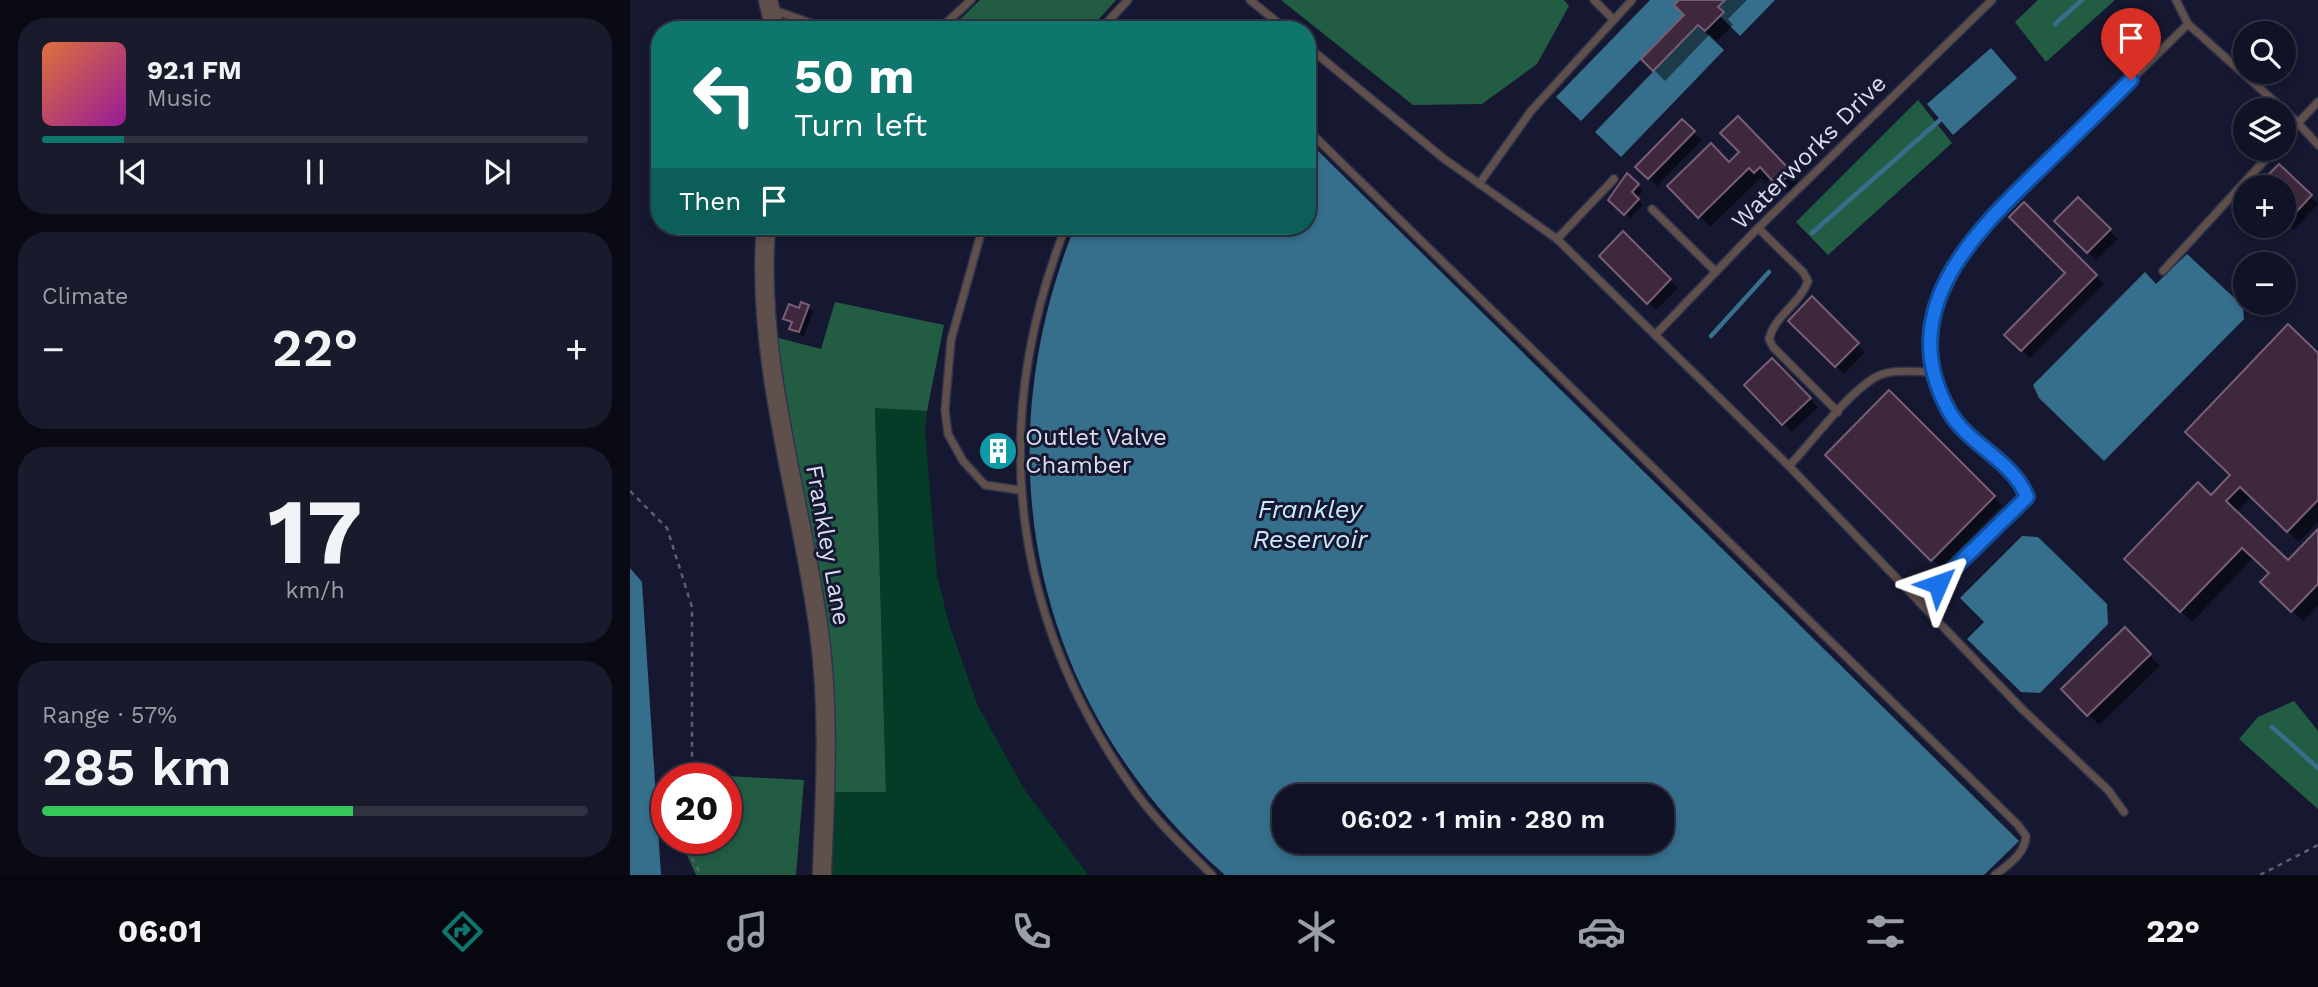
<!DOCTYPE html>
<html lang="en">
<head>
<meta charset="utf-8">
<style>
	:root { --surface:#101225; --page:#191b2d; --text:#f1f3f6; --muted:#9c9ea7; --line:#303242; --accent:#0f766e }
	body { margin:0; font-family:"Work Sans",sans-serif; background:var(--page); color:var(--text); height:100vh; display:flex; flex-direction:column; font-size:26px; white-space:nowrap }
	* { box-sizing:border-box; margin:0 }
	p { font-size:23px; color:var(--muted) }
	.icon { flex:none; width:38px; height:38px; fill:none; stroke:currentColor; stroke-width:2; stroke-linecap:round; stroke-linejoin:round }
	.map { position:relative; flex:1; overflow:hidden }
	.details { display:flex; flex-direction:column; gap:18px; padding:18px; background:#090a14; width:630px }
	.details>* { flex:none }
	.hud { position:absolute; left:21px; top:21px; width:665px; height:214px; border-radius:28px; box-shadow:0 4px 10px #0003,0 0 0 2px var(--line); background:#0f766e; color:#fff; overflow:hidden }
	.buttons { position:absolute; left:1603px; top:21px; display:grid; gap:14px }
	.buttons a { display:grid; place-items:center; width:63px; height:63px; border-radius:50%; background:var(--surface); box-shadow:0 4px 10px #0003,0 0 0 2px var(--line); font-size:35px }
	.speed { position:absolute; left:21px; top:763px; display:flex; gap:14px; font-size:35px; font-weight:700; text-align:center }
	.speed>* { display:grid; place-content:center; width:91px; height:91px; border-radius:50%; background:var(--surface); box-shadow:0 4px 10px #0003,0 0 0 2px var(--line); line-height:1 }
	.speed .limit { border:10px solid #d22; background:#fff; color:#111 }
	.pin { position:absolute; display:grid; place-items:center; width:60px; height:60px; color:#fff; margin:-72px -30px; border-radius:50% 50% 50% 0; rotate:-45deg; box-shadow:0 0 7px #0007 }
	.pin .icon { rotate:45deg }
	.me { position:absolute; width:77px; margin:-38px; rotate:47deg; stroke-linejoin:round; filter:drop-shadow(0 0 5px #0008) }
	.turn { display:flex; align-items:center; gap:24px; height:147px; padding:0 28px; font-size:32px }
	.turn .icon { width:91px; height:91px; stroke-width:2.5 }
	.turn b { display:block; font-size:49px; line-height:60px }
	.then { display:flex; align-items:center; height:66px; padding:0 28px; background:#0003; gap:14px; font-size:26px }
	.big { font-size:52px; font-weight:600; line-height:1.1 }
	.details .widget { flex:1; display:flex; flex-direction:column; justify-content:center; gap:10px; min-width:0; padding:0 24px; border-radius:28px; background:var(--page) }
	.details .dial { align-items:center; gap:0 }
	.dial b { font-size:91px; line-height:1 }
	.song { display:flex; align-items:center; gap:21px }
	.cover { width:84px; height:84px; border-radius:10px; background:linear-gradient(135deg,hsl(20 70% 55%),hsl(300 70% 35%)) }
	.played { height:7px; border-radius:4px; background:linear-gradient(90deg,var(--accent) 15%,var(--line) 15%) }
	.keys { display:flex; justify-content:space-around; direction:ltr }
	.heat { display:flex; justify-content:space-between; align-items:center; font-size:38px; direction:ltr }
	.charge { height:10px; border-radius:5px; background:linear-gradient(90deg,#34c759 57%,var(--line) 0) }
	.trip { position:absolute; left:642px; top:784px; width:402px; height:70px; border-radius:28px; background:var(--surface); box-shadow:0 4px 10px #0003,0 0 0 2px var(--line); font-weight:600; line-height:70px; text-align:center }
	.dock { display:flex; height:112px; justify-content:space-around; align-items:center; background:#06070f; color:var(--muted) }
	.dock .icon { width:49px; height:49px }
	.dock .active { color:var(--accent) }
	.dock b { font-size:32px; color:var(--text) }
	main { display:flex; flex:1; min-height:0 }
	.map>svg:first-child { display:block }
	.green { fill:#043c27 }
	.forest { fill:#225d43 }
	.water { fill:#366f8c; fill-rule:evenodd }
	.shadow { fill:#0007 }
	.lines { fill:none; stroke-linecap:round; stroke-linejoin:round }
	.stream { stroke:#366f8c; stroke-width:4.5 }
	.building { fill:#3e283d; stroke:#785e75; stroke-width:2 }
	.service-casing { stroke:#31344c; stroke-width:10 }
	.tertiary-casing { stroke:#31344c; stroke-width:21 }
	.path { stroke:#5c5e75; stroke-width:2.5; stroke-dasharray:5 5; stroke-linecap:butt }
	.service { stroke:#60504c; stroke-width:7 }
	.tertiary { stroke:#60504c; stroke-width:18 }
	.route-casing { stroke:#114b97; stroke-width:18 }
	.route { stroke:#1a73e8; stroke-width:12 }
	.labels { text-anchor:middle; stroke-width:6; stroke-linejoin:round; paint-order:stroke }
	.street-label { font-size:24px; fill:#daddef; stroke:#161831 }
	.poi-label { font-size:24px; fill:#daddef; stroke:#161831; text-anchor:start }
	.water-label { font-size:26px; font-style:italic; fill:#caeafc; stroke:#161831 }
</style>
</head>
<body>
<main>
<section class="details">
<div class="widget">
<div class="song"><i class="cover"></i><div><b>92.1 FM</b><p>Music</p></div></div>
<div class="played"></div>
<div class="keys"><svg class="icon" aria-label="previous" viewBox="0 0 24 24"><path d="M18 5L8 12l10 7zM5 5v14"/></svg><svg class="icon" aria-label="pause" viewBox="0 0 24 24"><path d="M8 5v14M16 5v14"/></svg><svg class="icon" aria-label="next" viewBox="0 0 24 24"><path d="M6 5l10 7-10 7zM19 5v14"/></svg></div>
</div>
<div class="widget"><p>Climate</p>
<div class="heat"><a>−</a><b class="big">22°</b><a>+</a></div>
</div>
<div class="widget dial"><b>17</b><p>km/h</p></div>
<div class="widget"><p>Range · 57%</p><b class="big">285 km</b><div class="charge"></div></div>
</section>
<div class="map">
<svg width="1688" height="875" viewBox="0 0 1688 875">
	<rect width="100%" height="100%" fill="#161831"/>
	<path class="green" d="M245,407L297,411L295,430L307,575L319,624L348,706L394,789L458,875H203V792L256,791Z"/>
	<g class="forest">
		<path d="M350,0H486L459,30H319Z"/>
		<path d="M651,0H934L939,6L907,64L852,104L783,105Z"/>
		<path d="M1408,0H1485L1416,62L1385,22Z"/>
		<path d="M1288,100L1322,143L1198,255L1166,222Z"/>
		<path d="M205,302L314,325L297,411L245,408L256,792H203L143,351L145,337L191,349Z"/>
		<path d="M1664,701L1688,731V809L1609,739L1628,717Z"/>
		<path d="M56,774L174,780L166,875H66L56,853V838H96V779H56Z"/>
	</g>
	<g class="water">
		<path d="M1020,0H1049L1044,5L1054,15L951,121L926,97Z"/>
		<path d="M1095,0H1145L1110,36L1090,16L1093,12L1088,7Z"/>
		<path d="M1068,25L1094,50L991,157L965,132Z"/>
		<path d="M1361,48L1387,78L1323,135L1297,104Z"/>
		<path d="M677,140L1389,841L1354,875H595C404,708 351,459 445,226H677ZM1032,796V842H654V796Z"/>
		<path d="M1557,254L1613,306L1614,319L1474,461L1409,398L1403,385L1515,272L1526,284Z"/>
		<path d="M1392,536L1408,537L1477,604L1478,624L1410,693L1391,692L1337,639L1354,622L1330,598Z"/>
		<path d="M0,568L12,582L31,875H0Z"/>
	</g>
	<g class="shadow">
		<path d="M1051,0H1117L1098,19L1103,25L1087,41L1080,34L1035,81L1013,59L1056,15Z"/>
		<path d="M1108,118L1172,184L1160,195L1142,177L1136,183L1131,178L1080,227L1040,186L1099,164L1112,152Z"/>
		<path d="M1052,121L1072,140L1027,186L1008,167Z"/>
		<path d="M1649,166L1688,204L1664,230L1654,220V187H1629Z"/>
		<path d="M998,176L1013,191L1006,198L1013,205L1000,218L981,200Z"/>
		<path d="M1448,200L1488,239L1466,260L1427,221Z"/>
		<path d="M1394,204L1474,284L1400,358L1377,335L1438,273Z"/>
		<path d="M993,234L1048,288L1026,310L971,256Z"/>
		<path d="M1182,299L1235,352L1214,374L1160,321Z"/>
		<path d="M178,306L183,312L174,336L167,334L161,328L163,324L156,318Z"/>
		<path d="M1658,327L1688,355V522L1669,542L1622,496L1606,513L1658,563L1688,531V606L1673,621L1633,582L1641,574L1624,557L1562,622L1497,559L1581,497L1602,475Z"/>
		<path d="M1142,360L1188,407L1162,432L1116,386Z"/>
		<path d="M1259,393L1372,505L1311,568L1197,455Z"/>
		<path d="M365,442L372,443L383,454V462L378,466L370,467L359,456L358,448Z"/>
		<path d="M1495,629L1530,666L1469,725L1433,689Z"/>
	</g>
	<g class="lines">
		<g class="stream">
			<path d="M1425,24L1452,0"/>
			<path d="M1182,233L1310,120"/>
			<path d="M1081,336L1139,272"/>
			<path d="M1642,727L1688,768"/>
		</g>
	</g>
	<g class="building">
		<path d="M1049,0H1095L1088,7L1094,12L1075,31L1068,25L1023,71L1011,59L1054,15L1044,5Z"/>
		<path d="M1108,116L1162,172L1147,186L1130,167L1124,173L1119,168L1068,218L1037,186L1081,143L1099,162L1109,152L1090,133Z"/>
		<path d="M1052,119L1065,131L1018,179L1005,167Z"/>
		<path d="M1649,164L1682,195L1655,224L1654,187H1626Z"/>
		<path d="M997,173L1009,184L1002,192L1009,199L994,215L978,200Z"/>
		<path d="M1448,197L1481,229L1457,253L1424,221Z"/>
		<path d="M1394,202L1467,275L1391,351L1374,335L1435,273L1379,217Z"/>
		<path d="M993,231L1041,279L1017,304L969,256Z"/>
		<path d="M1182,296L1229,343L1205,367L1158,321Z"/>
		<path d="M171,302L179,305L169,332L159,329L162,322L153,319L159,304L169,308Z"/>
		<path d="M1658,324L1688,353V500L1657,532L1610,487L1596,501L1658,560L1688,529V584L1661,612L1630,582L1639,573L1612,548L1550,612L1494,559L1568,482L1581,495L1600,475L1555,432Z"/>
		<path d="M1142,358L1181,398L1152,425L1114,385Z"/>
		<path d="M1259,390L1365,496L1301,561L1195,455Z"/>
		<circle cx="368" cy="452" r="11"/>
		<path d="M1495,627L1521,654L1457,716L1431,689Z"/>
	</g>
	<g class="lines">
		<defs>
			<g id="service">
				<path d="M620,0L657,30"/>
				<path d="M964,0L983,19"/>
				<path d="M1546,0L1558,24L1654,110"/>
				<path d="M141,9L200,30"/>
				<path d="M290,30L315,24L341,0"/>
				<path d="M470,30L498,0"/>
				<path d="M677,46L813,158L927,239"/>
				<path d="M1688,102L1668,123L1688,145"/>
				<path d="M1654,110L1668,123L1654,139"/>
				<path d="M677,129L1388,825L1396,836C1395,854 1379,864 1365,875"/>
				<path d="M984,179L927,239L1159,466L1391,708L1478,790L1494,812"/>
				<path d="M849,184L901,111L1002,0"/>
				<path d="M1022,209L1086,272"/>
				<path d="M353,226L321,340L315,410L318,434L333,461L355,485L389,490"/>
				<path d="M436,226C357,426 381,618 506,793C528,823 556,849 582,875"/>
				<path d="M1128,228L1173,272L1178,281C1170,304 1145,315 1139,339L1143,347L1208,412"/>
				<path d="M1533,271L1645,149"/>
				<path d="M1026,334L1128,228L1362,0"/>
				<path d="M1159,466C1183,441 1214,397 1244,378C1260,368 1285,372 1304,372"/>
				<path d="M1289,602L1397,497C1377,447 1318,436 1304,371C1298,343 1300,309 1313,283C1335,236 1377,201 1413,166C1461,119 1510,71 1558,24"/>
			</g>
			<g id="tertiary">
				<path d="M138,0L145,30"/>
				<path d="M136,226C125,362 171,496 189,631C200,712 195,793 192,875"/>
			</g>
		</defs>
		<use href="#service" class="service-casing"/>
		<use href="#tertiary" class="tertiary-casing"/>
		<g class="path">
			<path d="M0,491L37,528L62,607V779"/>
			<path d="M62,838V858L71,875"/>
			<path d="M1630,875L1688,845"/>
		</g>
		<use href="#service" class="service"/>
		<use href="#tertiary" class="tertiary"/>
	</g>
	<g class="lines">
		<defs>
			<path id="route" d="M1308,584L1397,497C1383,460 1338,445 1319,411C1264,313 1340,237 1406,173C1438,142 1470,111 1501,80"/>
		</defs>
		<use href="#route" class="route-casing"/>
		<use href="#route" class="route"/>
	</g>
	<defs>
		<symbol id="building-disc" viewBox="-11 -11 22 22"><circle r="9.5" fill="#0f9aa8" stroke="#161831"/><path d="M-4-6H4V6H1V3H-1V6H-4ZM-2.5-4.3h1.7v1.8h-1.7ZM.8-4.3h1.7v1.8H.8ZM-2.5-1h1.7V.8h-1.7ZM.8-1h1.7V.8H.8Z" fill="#fff"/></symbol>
	</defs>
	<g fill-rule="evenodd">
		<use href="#building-disc" x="346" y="429" width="44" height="44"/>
	</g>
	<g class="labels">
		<g class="street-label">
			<text transform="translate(1179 152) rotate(-45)" y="8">Waterworks Drive</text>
			<text transform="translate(198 545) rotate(80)" y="8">Frankley Lane</text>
		</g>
		<g class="poi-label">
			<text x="395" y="445">Outlet Valve<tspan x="395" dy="28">Chamber</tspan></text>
		</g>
		<g class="water-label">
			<text x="680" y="518">Frankley<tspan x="680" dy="30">Reservoir</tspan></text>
		</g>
	</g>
</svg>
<div class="buttons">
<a><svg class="icon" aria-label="search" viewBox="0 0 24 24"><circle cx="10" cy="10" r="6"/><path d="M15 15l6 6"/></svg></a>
<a><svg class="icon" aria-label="layers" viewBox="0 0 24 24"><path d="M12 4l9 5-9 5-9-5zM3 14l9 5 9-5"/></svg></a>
<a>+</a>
<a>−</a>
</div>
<div class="speed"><div class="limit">20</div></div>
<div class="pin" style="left:1501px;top:80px;background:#d93025"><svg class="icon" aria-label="arrive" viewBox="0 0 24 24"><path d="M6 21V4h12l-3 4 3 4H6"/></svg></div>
<svg class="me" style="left:1308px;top:584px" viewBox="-20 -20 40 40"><path d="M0-17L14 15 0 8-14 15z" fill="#1a73e8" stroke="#fff" stroke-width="4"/></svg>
<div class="trip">06:02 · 1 min · 280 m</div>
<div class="hud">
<div class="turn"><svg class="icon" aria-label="left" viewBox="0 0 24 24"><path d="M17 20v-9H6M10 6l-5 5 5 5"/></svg><div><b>50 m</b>Turn left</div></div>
<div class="then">Then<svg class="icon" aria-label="arrive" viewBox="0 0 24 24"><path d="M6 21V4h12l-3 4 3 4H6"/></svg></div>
</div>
</div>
</main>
<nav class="dock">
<b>06:01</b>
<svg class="icon active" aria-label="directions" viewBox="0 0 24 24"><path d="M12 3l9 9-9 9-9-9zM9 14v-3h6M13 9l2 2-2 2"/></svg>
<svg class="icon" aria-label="music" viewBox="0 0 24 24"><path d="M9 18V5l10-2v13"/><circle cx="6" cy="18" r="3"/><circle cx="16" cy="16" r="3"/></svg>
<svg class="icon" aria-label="phone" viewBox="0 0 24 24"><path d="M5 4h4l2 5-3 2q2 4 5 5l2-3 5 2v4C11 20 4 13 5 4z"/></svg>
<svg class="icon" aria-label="climate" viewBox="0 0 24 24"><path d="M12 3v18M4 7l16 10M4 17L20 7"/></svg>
<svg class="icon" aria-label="car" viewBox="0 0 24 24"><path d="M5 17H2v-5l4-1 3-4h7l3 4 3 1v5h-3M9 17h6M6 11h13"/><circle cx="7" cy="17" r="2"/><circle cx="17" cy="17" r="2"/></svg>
<svg class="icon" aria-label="filters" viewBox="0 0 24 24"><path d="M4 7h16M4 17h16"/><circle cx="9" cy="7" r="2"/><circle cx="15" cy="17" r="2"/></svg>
<b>22°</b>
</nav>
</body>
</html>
